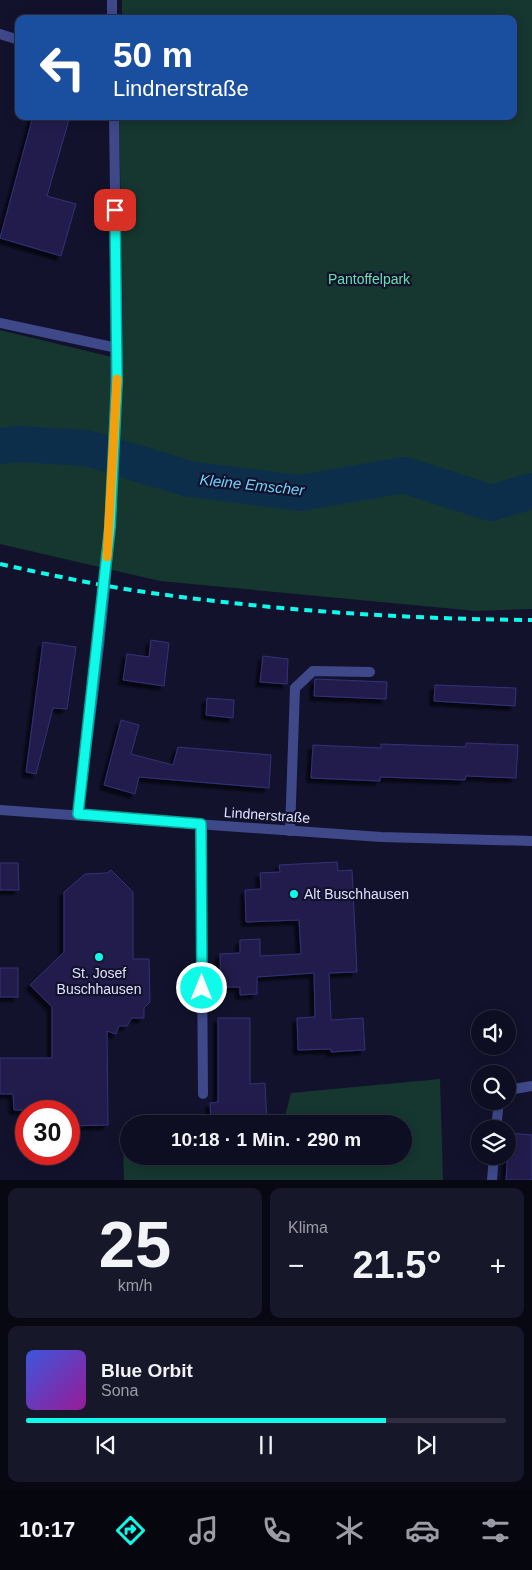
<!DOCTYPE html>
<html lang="de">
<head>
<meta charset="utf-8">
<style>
	:root { --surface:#0e0e22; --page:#17172a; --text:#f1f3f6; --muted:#9b9ca5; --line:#2e2e40; --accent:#0ffae9 }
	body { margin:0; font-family:Helvetica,sans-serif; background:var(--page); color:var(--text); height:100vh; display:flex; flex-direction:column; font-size:19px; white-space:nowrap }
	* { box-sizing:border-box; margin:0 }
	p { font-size:16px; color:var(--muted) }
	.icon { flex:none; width:28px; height:28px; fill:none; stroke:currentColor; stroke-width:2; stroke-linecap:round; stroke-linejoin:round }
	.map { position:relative; height:1180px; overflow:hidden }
	.panel { display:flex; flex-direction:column; gap:8px; padding:8px; background:#080813; flex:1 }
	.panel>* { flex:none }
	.top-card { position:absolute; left:15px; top:15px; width:502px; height:105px; border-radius:10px; box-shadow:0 2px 12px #0003,0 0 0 1px var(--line); background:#1a4fa0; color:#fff; overflow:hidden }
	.fabs { position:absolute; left:471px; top:1010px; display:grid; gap:10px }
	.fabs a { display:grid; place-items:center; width:45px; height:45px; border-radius:50%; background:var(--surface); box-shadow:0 2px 12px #0003,0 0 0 1px var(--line); font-size:25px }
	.speed { position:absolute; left:15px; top:1100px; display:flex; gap:10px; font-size:25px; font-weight:700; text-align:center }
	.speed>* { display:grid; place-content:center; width:65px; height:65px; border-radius:50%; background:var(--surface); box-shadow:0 2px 12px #0003,0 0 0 1px var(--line); line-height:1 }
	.speed .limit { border:8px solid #d22; background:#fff; color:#111 }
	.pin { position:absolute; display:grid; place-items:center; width:42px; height:42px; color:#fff; margin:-21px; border-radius:10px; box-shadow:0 2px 8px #0006 }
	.me { position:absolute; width:55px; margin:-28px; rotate:0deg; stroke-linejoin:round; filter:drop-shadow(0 0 4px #0008) }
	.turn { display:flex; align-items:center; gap:18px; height:105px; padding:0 15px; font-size:22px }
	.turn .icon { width:65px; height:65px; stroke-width:2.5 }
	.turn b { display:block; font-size:35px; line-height:42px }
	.big { font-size:38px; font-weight:700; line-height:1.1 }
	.panel .tile { flex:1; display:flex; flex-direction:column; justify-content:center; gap:8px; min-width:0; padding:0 18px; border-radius:10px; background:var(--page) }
	.panel .dial { align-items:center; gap:0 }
	.dial b { font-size:65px; line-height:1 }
	.song { display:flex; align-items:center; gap:15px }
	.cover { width:60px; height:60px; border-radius:8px; background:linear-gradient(135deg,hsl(230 70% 55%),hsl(300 70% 35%)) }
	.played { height:5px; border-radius:2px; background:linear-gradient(90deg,var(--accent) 75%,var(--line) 75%) }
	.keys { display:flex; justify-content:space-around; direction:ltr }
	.heat { display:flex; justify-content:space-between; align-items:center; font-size:28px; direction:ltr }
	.panel .tiles { flex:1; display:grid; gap:8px; grid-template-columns:1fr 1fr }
	.tile:last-child { grid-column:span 2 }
	.trip { position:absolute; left:120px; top:1115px; width:292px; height:50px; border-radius:25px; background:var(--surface); box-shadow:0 2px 12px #0003,0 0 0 1px var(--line); font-weight:700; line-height:50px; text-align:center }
	.tab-bar { display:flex; height:80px; justify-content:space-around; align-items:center; background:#06060e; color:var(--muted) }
	.tab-bar .icon { width:35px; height:35px }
	.tab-bar .selected { color:var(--accent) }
	.tab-bar b { font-size:22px; color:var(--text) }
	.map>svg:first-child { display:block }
	.green { fill:#153730 }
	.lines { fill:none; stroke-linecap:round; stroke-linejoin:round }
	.river { stroke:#0d2e4b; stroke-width:36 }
	.building { fill:#201f4d; stroke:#333179; filter:url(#shadow) }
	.service { stroke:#3f498a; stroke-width:10 }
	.minor { stroke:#3f498a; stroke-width:10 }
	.tertiary { stroke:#3f498a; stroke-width:10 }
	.rail { stroke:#0ffae9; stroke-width:4; stroke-dasharray:8 6; stroke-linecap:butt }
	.route-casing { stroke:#0aa297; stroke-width:12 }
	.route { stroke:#0ffae9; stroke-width:9 }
	.slow { stroke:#f59e0b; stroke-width:9 }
	.poi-dot { fill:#0ffae9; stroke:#12122d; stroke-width:2 }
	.labels { text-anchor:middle; stroke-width:4.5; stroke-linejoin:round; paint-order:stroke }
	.park-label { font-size:14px; fill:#6adfae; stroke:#12122d }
	.street-label { font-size:14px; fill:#dfe1fe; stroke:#12122d }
	.poi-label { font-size:14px; fill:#dfe1fe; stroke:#12122d; text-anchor:start }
	.water-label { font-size:15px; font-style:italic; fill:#6fd3fc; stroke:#12122d }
</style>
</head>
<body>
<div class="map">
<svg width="532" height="1180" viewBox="0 0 532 1180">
	<defs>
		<filter id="shadow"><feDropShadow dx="-4.5" dy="4.5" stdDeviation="1" flood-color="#0009"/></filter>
	</defs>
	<rect width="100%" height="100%" fill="#12122d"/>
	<g class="green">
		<path d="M122,0H532V609L476,611L160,581L0,544V330L112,357L110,410L122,409L121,387L123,318L119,116H514V19H122Z"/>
		<path d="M440,1079L443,1180H124L123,1145H129V1156H404V1124H283L291,1093Z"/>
	</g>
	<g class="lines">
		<path class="river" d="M0,446L17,444L87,448L189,479L300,493L404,475L491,503L532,491"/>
	</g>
	<g class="building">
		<path d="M33,116H70L47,196L76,204L61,256L0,238Z"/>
		<path d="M151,640L169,643L164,686L123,680L127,654L149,657Z"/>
		<path d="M43,642L76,647L67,709L53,708L36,774L26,772Z"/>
		<path d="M263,656L288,659L287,684L260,682Z"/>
		<path d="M315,679L387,682L386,699L314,696Z"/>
		<path d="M435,685L516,688L515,706L434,701Z"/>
		<path d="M207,698L234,700L233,718L206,715Z"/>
		<path d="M121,720L139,725L131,754L173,765L178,747L271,755L269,788L139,777L135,794L104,785Z"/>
		<path d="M466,743L518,745L516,778L466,776L465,780L380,777V781L311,778L313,745L381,748V744L466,747Z"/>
		<path d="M337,862L338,871L352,870L357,972L329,973L331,1020L363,1018L365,1050L331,1052V1049L298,1050L297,1018L315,1017L314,973L257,977V994L240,995V987H221L220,954L240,953V940L260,939V956L301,954L299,920L246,922L245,890L261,889L260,873L280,872L279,865Z"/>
		<path d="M0,863H18L19,890H0Z"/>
		<path d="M111,870L133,892V959H149L150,1002L144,1008V1018H132L127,1026H119L116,1034L107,1031L108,1125L69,1126V1111L14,1110L13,1094H0V1058H52V1007L30,985L64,952V892L85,874L107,873Z"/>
		<rect x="0" y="968" width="18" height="29"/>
		<path d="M218,1018H250V1084L265,1083L267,1124H211L210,1103L218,1102Z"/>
		<path d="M509,1133L532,1135V1180H506Z"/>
	</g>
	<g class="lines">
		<g class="service">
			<path d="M0,323L117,348"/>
			<path d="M290,831L295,688L313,671L370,672"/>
			<path d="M508,1094L514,1089L532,1086"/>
			<path d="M496,1129L499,1101"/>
			<path d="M492,1180L494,1156"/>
		</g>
		<g class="minor">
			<path d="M112,0V19"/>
			<path d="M0,34L19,40"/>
			<path d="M78,814C90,718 104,621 110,525C118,388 116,253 114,116"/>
			<path d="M201,824L203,1094"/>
		</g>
		<path class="tertiary" d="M0,810L381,837L532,841"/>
		<path class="rail" d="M0,564C46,574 92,584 138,591C268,610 401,619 532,620"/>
	</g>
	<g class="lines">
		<defs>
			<path id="route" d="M115,210L117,381L110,527L78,814L201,824L202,988"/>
		</defs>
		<use href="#route" class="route-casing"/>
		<use href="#route" class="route"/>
		<path class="slow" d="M107,557L117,379"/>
	</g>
	<g class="poi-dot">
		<circle cx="294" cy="894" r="5"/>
		<circle cx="99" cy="957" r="5"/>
	</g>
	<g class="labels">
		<g class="park-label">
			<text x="369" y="284">Pantoffelpark</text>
		</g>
		<g class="street-label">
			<text transform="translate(267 815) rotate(4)" y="5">Lindnerstraße</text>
		</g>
		<g class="poi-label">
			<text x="304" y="899">Alt Buschhausen</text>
			<text x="99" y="978" text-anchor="middle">St. Josef<tspan x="99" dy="16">Buschhausen</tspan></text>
		</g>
		<g class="water-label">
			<text transform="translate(252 485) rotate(6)" y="5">Kleine Emscher</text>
		</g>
	</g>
</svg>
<div class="fabs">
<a><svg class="icon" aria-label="sound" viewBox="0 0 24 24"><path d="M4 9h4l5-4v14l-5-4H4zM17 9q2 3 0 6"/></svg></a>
<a><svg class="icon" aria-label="search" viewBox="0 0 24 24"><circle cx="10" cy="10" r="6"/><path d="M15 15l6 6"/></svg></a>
<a><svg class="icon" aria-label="layers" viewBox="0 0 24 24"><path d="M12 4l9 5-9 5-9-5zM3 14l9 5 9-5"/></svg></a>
</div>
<div class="speed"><div class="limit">30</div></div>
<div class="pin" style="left:115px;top:210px;background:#d93025"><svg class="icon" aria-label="arrive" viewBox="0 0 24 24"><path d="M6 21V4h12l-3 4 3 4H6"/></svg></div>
<svg class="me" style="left:202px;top:988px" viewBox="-20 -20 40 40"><circle r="17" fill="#0ffae9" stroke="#fff" stroke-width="3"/><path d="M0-11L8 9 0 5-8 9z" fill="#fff"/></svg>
<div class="trip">10:18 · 1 Min. · 290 m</div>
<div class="top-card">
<div class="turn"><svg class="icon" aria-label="left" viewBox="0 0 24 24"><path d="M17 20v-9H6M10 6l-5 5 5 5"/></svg><div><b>50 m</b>Lindnerstraße</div></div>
</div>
</div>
<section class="panel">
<div class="tiles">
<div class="tile dial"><b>25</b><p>km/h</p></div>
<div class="tile"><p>Klima</p>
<div class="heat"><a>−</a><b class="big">21.5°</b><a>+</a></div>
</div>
<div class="tile">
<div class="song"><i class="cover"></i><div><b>Blue Orbit</b><p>Sona</p></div></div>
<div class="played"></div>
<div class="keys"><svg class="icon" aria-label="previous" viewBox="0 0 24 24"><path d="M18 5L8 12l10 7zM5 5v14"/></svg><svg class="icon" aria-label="pause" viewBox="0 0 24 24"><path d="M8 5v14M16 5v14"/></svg><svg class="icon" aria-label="next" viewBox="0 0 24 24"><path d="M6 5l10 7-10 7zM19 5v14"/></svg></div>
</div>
</div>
</section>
<nav class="tab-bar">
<b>10:17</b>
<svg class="icon selected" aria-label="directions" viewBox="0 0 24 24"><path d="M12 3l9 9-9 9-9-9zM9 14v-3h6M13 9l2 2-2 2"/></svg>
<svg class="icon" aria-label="music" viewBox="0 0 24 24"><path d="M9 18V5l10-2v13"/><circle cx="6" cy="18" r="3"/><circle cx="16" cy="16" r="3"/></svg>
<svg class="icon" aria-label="phone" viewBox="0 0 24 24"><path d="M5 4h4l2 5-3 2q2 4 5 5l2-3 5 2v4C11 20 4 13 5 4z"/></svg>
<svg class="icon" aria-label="climate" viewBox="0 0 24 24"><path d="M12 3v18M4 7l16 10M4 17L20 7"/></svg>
<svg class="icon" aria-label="car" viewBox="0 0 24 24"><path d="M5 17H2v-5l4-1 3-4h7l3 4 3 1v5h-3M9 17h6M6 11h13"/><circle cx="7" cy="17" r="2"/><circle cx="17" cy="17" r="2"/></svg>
<svg class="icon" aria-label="filters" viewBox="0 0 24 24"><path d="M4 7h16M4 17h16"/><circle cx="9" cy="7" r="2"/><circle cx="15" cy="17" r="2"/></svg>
</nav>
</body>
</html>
